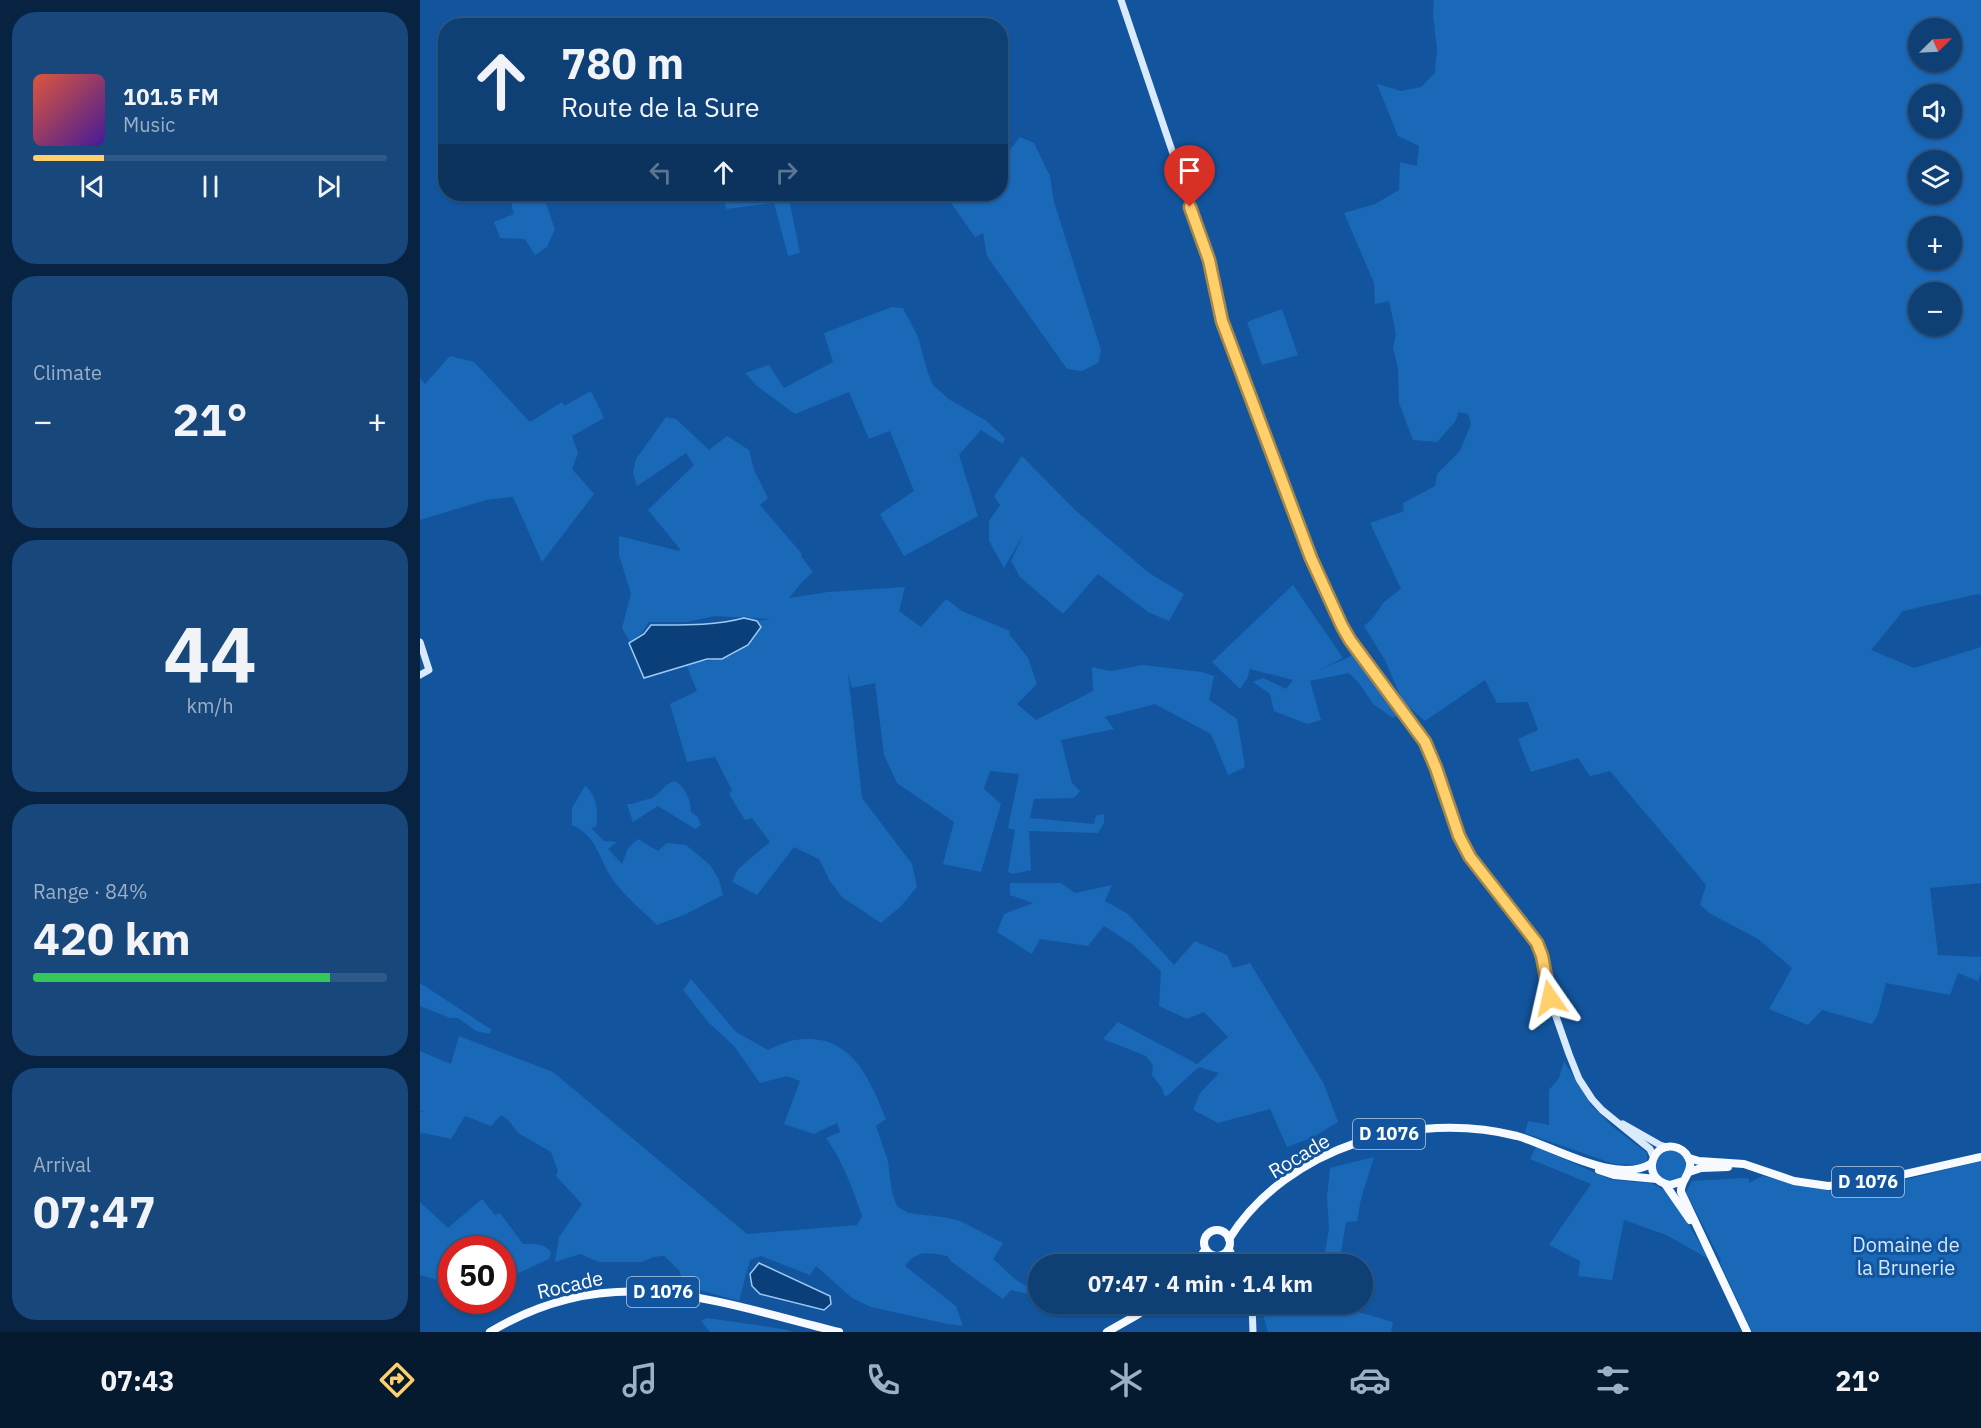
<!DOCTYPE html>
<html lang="en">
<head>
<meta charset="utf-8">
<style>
	:root { --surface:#0e4076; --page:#17477b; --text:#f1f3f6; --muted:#9bafc5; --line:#2e5988; --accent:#ffcf6c }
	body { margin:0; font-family:"IBM Plex Sans",sans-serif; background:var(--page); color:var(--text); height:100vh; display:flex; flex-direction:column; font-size:22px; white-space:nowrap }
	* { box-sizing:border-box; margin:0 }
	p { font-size:20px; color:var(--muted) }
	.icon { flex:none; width:33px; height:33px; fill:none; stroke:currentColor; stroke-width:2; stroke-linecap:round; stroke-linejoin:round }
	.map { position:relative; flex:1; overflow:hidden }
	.details { display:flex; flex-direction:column; gap:12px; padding:12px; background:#082341; width:420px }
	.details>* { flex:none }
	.top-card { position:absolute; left:18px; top:18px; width:570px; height:183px; border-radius:24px; box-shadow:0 2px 4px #0004,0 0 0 2px var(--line); background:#0e4076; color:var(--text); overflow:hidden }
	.needle { width:39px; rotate:66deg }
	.buttons { position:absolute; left:1488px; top:18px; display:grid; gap:12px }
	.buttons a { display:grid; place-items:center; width:54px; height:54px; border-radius:50%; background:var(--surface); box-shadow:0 2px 4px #0004,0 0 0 2px var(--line); font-size:30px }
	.speed { position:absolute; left:18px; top:1236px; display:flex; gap:12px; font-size:30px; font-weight:700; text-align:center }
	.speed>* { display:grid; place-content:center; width:78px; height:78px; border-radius:50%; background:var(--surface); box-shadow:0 2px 4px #0004,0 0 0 2px var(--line); line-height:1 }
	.speed .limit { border:9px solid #d22; background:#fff; color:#111 }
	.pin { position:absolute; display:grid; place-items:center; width:51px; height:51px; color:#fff; margin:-62px -26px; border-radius:50% 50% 50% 0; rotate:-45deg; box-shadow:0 0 6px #0007 }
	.pin .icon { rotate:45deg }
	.me { position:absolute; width:66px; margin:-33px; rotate:349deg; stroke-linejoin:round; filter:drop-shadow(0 0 4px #0008) }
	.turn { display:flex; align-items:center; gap:21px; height:126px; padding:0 24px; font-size:27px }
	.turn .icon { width:78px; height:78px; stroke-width:2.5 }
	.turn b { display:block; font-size:42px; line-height:51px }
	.lanes { display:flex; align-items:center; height:57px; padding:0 24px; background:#0003; justify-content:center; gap:30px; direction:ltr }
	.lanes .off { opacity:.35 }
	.big { font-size:45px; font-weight:700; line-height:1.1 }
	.details .tile { flex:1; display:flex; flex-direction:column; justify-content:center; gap:9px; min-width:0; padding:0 21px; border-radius:24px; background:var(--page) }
	.details .dial { align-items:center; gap:0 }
	.dial b { font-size:78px; line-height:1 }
	.song { display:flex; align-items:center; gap:18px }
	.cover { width:72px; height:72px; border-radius:9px; background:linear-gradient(135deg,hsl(10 70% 55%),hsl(260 70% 35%)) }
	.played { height:6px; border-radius:3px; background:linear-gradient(90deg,var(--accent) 20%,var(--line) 20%) }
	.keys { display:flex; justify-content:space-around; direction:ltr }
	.heat { display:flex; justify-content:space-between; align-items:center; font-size:33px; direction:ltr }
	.charge { height:9px; border-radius:4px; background:linear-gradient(90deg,#34c759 84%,var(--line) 0) }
	.trip { position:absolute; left:608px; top:1254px; width:345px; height:60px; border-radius:30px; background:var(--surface); box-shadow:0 2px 4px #0004,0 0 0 2px var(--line); font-weight:700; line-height:60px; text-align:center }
	.tab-bar { display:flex; height:96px; justify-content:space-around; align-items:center; background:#061a2f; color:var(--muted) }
	.tab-bar .icon { width:42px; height:42px }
	.tab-bar .current { color:var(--accent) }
	.tab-bar b { font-size:27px; color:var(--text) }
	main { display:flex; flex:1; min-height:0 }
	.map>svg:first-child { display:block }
	.green { fill:#1a68b8; fill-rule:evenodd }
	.water { fill:#0b3f7a; stroke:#9bcaf7; stroke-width:1.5 }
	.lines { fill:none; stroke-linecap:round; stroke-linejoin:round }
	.secondary { stroke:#d9eafd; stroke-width:7 }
	.primary { stroke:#f6faff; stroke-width:8 }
	.route-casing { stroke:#a68746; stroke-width:15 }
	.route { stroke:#ffcf6c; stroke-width:10 }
	.labels { text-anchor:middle; stroke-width:6; stroke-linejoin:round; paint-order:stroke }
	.shield { fill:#12559e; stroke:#b8cce2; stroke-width:1.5 }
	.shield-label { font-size:18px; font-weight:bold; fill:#fff }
	.street-label { font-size:20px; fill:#fff; stroke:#12559e }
	.park-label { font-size:20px; fill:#d2e7fe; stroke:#12559e }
</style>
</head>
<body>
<main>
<section class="details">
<div class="tile">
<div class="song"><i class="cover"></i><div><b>101.5 FM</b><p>Music</p></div></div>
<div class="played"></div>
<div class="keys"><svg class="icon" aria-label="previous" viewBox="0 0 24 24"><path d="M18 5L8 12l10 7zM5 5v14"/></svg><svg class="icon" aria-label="pause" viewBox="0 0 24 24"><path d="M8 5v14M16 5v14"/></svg><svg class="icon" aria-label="next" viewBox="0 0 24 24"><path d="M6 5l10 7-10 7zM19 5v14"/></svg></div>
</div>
<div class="tile"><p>Climate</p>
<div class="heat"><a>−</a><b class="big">21°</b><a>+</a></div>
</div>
<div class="tile dial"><b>44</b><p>km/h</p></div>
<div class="tile"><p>Range · 84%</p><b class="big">420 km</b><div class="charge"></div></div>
<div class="tile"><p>Arrival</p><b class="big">07:47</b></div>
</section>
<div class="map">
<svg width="1561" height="1332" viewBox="0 0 1561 1332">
	<rect width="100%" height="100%" fill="#12559e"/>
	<g class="green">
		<path d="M1013,0H1561V595L1558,594L1483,611L1451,650L1494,668L1561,647V883L1510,888L1518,955L1561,957V973L1558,981L1538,973L1530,995L1466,983L1458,1014L1452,1024L1402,1010L1388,1025L1349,1009L1372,968L1338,939L1291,914L1280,905L1286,885L1190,771L1170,776L1158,758L1111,772L1098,739L1118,730L1108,702L1077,703L1065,680L1005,721L983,702L965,660L944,626L952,619L964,602L981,589L950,523L984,511L983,503L1015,486L1017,474L1040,451L1051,424L1048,414L1039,412L1035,422L1017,442L993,440L979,403L978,368L973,348L976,334L969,301L955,304L954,283L924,213L955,204L979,190L980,162L997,166L999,146L978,136L957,84L981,91L1001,87L1015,73L1017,49L1013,15L1014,1ZM1498,28H1532V62H1498ZM1498,94H1532V128H1498ZM1498,160H1532V194H1498ZM1498,226H1532V260H1498ZM1498,292H1532V326H1498Z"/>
		<path d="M600,137L614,143L630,176L634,202L681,350L678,363L662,371L647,369L567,256L563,233L555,237L531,203L535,194H580L581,161Z"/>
		<path d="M89,194H132L124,198L135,229L127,247L115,255L105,239L80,238L74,222L94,214Z"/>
		<path d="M303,194H359L360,196L369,199L380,253L368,256L354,203L306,209Z"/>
		<path d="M472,307L483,308L498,337L508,373L513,385L530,400L565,420L585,438L583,444L561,430L539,455L558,516L484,556L460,514L494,491L470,431L449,439L429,392L375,414L337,386L325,373L349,365L364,388L413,362L404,333Z"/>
		<path d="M862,309L878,355L842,365L827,322Z"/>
		<path d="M30,356L54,362L110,422L142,402L144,406L171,391L184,418L152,436L158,453L152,469L174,494L122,562L93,497L66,500L0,520V378L5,384Z"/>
		<path d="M246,417L256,419L289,450L307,436L329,450L334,470L348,498L340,505L382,554L381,556L393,572L382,582L369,598L408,592L485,587L479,611L501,627L526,599L542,611L590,631L589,634L608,658L617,684L597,704L616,720L673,691L672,667L691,671L723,665L782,672L794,676L789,700L817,719L825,767L808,775L791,734L735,704L685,717L694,729L641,740L652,783L660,791L654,798L614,799L610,818L674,824L676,816L684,814V823L678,833L609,831L611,870L593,874L588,872L595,830L588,828L599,774L570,771L564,789L581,804L561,872L523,864L534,822L477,783L464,755L455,683L432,688L428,673L442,798L492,864L497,887L481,906L461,923L422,897L410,881L399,859L374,847L337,895L312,882L318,869L350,842L332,818L325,820L309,794L312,790L295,757L267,762L250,704L277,691L266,664C278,661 289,661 300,659C318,656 331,641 341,627L337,621L351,619L295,616L267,622H229L222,633L210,642L202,628L211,594L199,555V536L259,551L260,549L228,510L274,465L266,453L217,486L213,472L216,459Z"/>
		<path d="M602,456L656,511L729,573L764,594L749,621L728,612L678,574L643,614L600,577L591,561L603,535L584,568L569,541V521L580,505L574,496Z"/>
		<path d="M873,585L923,658L899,670L925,659L935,653L983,711L973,718L953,704L939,683L929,673L890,681L901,720L887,724L854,711L850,694L833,682L843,678L866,689L873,680L830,669L827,679L820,689L792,662Z"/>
		<path d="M254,781C265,786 271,800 271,812L278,817L281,825L275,829L238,806L213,822L207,804C214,804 215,803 221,801C226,799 230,800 235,796C244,790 242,786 254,781Z"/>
		<path d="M165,786C177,795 179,814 176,827L171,828L184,841L197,842L188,849L202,864L208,848L218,839L238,851L247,843L266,845L290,865L299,880L303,895L266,914L237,925C223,911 202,894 191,877C179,858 176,835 152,825V808Z"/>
		<path d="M590,883H641L655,893L692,885L685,901L708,914L754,965L775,941L807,955L813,968L830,963L904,1084L918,1122L893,1137L867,1147L850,1109L798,1123L773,1110L780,1093L799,1073L779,1067L747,1096L744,1095L742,1088L732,1075L733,1065L726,1056L683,1039L698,1022L777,1064L808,1037L784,1012L767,1019L739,1006L741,971L712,944L684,926L668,946L620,939L612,954L577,932L584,914L613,903L590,895Z"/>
		<path d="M271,979L316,1032L348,1050C355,1047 363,1043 370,1041C429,1029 448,1075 466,1119L456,1126L468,1161L472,1193L477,1206L488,1213L522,1217L540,1221L583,1243L573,1259C585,1269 601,1289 618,1288V1299L615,1300L608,1294L591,1290L583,1299L532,1262L527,1256C508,1253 498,1249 485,1266L536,1306L543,1326L528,1324L451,1307L432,1298L396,1266L390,1275L341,1256L330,1260L319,1301L265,1286L259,1270L244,1256L233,1257L222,1262H179L160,1254L135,1262L139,1237L162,1204L136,1176L138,1171L131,1152L98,1133L89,1121L81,1115L71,1126L45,1116L31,1139L3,1133L0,1134V1112L4,1111H0V1051L31,1064L39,1036L133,1072L327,1234L437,1225L442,1216C433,1190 423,1161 406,1138L420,1132L417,1123L394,1134L364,1124L380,1081L367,1076L340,1083L314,1046L289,1023L263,990Z"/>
		<path d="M0,983L72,1030L69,1034L56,1031L38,1018H30L0,1006Z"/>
		<path d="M1144,1061L1171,1105L1193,1127L1227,1153V1160L1222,1165L1194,1164L1105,1133L1108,1121L1129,1125V1090L1139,1078Z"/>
		<path d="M1116,1147L1192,1180L1231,1183L1237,1186L1247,1192L1269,1225L1289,1259L1246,1235L1204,1220L1192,1280L1158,1276L1160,1261L1129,1245L1171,1184L1110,1159Z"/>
		<circle cx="1250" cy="1166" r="16"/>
		<path d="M954,1157L941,1199L937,1221L926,1222L919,1264H903L909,1229L907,1197L910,1168Z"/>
		<path d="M1561,1161V1332H1332L1300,1263L1301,1261L1266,1192L1272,1181L1325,1178L1329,1179V1183L1342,1176L1411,1191H1440Z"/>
		<path d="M62,1199L75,1215L80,1213L103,1244C114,1244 124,1243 131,1252L129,1259L83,1280L82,1250H32L31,1284L0,1275V1202L28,1228Z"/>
		<path d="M840,1304H914V1305L973,1322L971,1332H848Z"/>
		<path d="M287,1318L363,1329L373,1332H290L281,1321Z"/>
	</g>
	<g class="water">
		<path d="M324,618L337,621L341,627L328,645L302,659H287L224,678L209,643L224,634L231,625C262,625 294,626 324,618Z"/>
		<path d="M339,1263L410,1296L411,1304L404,1310L340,1294L332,1286L330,1274Z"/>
	</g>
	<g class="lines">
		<g class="secondary">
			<path d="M701,0L789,260L802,321L891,558L929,640L1006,742L1015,764L1039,836L1050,857L1117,943L1122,956L1126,988L1149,1054L1159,1079L1172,1099L1182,1110L1230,1149L1234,1158"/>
			<path d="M0,642L9,670L0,675"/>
			<path d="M1203,1124L1240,1145L1247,1147"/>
			<path d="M809,1248L816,1264"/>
			<path d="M801,1256L812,1264"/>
			<path d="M832,1304L833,1332"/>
		</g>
		<g class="primary">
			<path d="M1269,1158L1279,1161L1324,1164L1374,1181L1408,1186L1450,1182L1561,1157"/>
			<path d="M1179,1170L1194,1175L1237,1179"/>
			<path d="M1269,1172L1281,1168L1308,1167"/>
			<path d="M1263,1181L1250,1185C1219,1180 1232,1138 1258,1148C1263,1150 1268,1155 1270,1162C1272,1174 1260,1180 1261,1192L1327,1332"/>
			<path d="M1245,1184L1270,1220"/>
			<circle cx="797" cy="1243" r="13"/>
			<path d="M809,1239C868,1146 994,1110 1097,1136C1133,1146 1197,1186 1232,1163"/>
			<path d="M775,1264L785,1250"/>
			<path d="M70,1332C191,1259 294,1301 419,1332"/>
			<path d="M687,1332L717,1315L733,1304"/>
		</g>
	</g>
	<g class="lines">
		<defs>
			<path id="route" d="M770,207L789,260L802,321L891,558L922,626L930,640L1005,742L1016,768L1039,836L1050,857L1117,943L1122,956L1130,998"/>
		</defs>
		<use href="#route" class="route-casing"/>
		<use href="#route" class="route"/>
	</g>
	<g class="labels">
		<g class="shield">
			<rect x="933" y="1119" width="72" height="30" rx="4.5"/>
			<rect x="1412" y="1167" width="72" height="30" rx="4.5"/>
			<rect x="207" y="1277" width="72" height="30" rx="4.5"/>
		</g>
		<g class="shield-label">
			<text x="969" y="1140">D 1076</text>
			<text x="1448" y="1188">D 1076</text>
			<text x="243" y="1298">D 1076</text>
		</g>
		<g class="street-label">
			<text transform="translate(879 1156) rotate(-31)" y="7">Rocade</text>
			<text transform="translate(150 1285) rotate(-13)" y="7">Rocade</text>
		</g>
		<g class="park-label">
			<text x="1486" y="1252">Domaine de<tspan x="1486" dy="23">la Brunerie</tspan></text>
		</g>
	</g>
</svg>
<div class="buttons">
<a><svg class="needle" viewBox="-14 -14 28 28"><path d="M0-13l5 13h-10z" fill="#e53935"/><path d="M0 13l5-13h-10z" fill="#9bafc5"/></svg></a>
<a><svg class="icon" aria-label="sound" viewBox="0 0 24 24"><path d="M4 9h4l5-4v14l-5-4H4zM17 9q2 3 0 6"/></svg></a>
<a><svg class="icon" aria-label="layers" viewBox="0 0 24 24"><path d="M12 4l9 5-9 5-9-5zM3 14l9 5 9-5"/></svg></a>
<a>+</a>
<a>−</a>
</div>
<div class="speed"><div class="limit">50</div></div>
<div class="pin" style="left:770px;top:207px;background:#d93025"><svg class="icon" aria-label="arrive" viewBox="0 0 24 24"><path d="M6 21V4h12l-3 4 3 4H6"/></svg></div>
<svg class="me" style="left:1130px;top:998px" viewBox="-20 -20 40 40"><path d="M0-17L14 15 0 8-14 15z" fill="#ffcf6c" stroke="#fff" stroke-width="4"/></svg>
<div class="trip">07:47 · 4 min · 1.4 km</div>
<div class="top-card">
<div class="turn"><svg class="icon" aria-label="ahead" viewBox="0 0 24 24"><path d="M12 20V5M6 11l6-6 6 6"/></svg><div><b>780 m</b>Route de la Sure</div></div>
<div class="lanes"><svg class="icon off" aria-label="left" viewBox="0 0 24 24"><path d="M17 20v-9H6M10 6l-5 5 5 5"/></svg><svg class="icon" aria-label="ahead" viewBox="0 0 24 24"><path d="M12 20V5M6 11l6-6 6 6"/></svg><svg class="icon off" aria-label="right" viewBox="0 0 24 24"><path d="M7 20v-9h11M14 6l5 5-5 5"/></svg></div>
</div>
</div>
</main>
<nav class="tab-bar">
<b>07:43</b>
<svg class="icon current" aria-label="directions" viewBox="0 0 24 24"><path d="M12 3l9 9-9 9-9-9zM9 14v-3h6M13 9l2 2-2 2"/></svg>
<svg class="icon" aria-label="music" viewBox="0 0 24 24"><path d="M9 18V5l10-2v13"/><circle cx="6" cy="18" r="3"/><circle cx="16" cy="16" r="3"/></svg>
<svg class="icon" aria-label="phone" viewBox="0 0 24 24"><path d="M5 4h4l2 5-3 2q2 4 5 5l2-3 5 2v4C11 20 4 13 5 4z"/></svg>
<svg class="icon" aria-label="climate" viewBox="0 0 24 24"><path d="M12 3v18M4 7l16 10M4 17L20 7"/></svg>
<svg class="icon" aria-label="car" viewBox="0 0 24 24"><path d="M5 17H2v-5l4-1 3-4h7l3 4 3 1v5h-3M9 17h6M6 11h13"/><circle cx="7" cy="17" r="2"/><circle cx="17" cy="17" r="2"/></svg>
<svg class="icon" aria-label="filters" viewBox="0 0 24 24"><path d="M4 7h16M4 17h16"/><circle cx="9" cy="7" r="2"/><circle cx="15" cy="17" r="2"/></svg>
<b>21°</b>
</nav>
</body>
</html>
